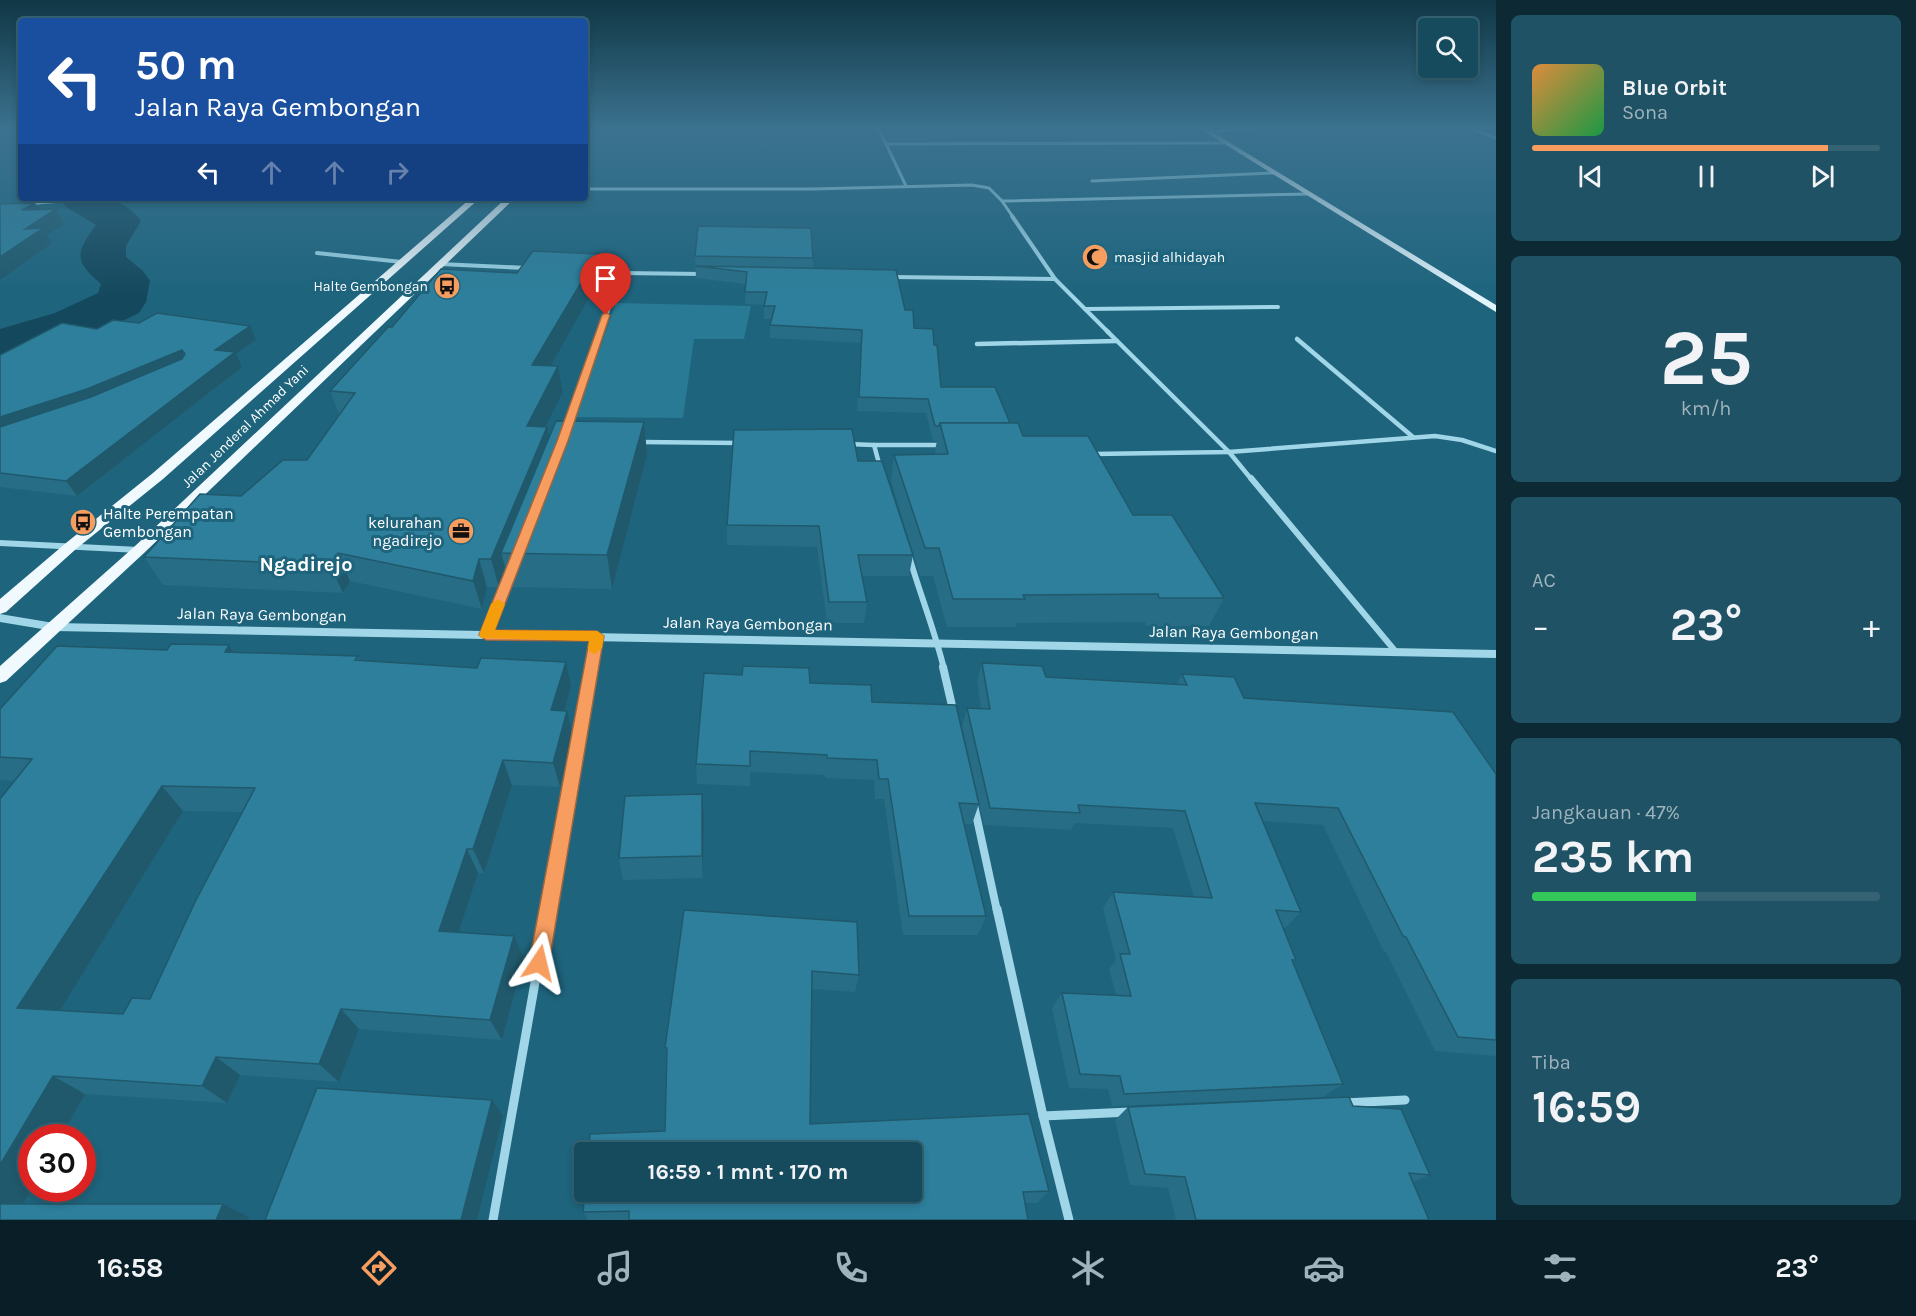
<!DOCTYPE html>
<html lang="id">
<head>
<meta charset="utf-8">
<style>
	:root { --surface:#164b5e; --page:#1f5264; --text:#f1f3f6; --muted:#9eb3bc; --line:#356373; --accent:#f69d5f }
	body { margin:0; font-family:Karla,sans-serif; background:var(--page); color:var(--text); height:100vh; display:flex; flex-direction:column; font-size:22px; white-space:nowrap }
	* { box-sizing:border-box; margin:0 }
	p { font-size:20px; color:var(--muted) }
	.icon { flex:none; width:33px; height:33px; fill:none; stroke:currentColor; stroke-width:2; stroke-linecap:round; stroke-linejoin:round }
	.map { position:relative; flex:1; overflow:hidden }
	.panel { display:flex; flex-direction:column; gap:15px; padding:15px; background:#0c2934; width:420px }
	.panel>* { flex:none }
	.top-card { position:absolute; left:18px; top:18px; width:570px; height:183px; border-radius:6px; box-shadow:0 3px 9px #0003,0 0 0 2px var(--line); background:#1a4fa0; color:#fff; overflow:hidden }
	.controls { position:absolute; left:1418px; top:18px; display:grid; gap:12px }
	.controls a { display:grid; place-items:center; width:60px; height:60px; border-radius:6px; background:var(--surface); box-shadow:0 3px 9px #0003,0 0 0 2px var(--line); font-size:30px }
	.speed { position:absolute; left:18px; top:1124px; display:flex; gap:12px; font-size:30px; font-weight:700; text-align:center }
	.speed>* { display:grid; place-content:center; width:78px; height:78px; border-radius:50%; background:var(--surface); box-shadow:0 3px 9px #0003,0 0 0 2px var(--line); line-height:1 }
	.speed .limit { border:9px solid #d22; background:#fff; color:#111 }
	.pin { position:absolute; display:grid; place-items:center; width:51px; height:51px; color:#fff; margin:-62px -26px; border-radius:50% 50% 50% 0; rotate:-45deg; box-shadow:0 0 6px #0007 }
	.pin .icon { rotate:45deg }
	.me { position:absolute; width:66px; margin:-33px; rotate:10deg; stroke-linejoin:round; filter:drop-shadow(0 0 4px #0008) }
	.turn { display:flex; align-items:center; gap:21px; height:126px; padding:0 18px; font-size:27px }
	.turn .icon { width:78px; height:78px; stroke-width:2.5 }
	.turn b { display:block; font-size:42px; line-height:51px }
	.lanes { display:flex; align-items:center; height:57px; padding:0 18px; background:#0003; justify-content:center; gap:30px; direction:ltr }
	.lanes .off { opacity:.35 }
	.big { font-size:45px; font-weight:700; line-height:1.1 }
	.panel .card { flex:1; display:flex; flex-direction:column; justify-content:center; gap:9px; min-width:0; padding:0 21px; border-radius:9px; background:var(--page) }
	.panel .dial { align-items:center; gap:0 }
	.dial b { font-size:78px; line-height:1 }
	.song { display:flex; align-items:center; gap:18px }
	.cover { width:72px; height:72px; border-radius:9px; background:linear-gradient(135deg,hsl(30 70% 55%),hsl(140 70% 35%)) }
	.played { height:6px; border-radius:3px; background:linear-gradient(90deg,var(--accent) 85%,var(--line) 85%) }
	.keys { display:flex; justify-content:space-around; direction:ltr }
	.heat { display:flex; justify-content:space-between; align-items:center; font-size:33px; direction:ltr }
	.charge { height:9px; border-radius:4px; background:linear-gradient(90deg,#34c759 47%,var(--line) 0) }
	.trip { position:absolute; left:574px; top:1142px; width:348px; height:60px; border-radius:6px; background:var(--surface); box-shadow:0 3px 9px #0003,0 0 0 2px var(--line); font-weight:700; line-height:60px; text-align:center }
	.tab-bar { display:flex; height:96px; justify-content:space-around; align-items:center; background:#091e26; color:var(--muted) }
	.tab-bar .icon { width:42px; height:42px }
	.tab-bar .active { color:var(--accent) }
	.tab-bar b { font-size:27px; color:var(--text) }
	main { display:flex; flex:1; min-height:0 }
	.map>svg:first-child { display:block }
	.green { fill:#287a95 }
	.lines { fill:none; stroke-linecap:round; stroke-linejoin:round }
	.river { fill:#14485c; fill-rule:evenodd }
	.minor-far5 { stroke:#a0d6e7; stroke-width:3 }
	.minor-far4 { stroke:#a0d6e7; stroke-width:4 }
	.minor-far3 { stroke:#a0d6e7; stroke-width:4.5 }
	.minor-far2 { stroke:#a0d6e7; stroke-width:6 }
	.minor-far1 { stroke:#a0d6e7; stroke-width:8 }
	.minor { stroke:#a0d6e7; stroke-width:9 }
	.tertiary { fill:#a0d6e7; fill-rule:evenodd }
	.primary { fill:#e2f5fd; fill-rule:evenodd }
	.trunk { fill:#f0fafe; fill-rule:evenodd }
	.wall { fill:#276d85; fill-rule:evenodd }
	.shaded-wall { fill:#20596c }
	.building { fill:#2d7f9b; stroke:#20596c; stroke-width:1.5; fill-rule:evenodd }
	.route { fill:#f69d5f; stroke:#a0663e; stroke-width:1.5 }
	.slow { fill:#f59e0b }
	.labels { text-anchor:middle; stroke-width:6; stroke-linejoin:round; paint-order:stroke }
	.far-poi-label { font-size:14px; fill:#fff; stroke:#1e647d; text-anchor:start }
	.far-street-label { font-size:14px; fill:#fff; stroke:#1e647d }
	.poi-label { font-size:16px; fill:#fff; stroke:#1e647d; text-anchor:start }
	.street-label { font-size:16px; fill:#fff; stroke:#1e647d }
	.quarter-label { font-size:20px; font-weight:bold; fill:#fff; stroke:#1e647d }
</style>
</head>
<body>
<main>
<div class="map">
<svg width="1496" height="1220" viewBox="0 0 1496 1220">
	<rect width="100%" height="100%" fill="#1e647d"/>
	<path class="green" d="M616,303L751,306L744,339H694L683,418L575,417Z"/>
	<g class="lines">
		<path class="river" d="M60,198C90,198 122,193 141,221L126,246V257L143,271L150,281L146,302L139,313L93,335L0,363V329L55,313L98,293L101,284C74,261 75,253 96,225L66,207Z"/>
		<g class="minor-far5">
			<path d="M878,127L906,186"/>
			<path d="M1467,127L1496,138"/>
			<path d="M1208,132L1269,127"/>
			<path d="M886,144L1223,143"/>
			<path d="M1092,181L1273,173"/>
			<path d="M585,189H812L972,185L989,188L1002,201L1308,194"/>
			<path d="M1002,201L1013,217"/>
			<path d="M28,204L96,198"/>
		</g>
		<g class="minor-far4">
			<path d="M1012,216L1055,279L1109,333"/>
			<path d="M317,253L402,262"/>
			<path d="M440,264L527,268"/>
			<path d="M594,272L621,273L600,333"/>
			<path d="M621,273L703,274"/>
			<path d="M891,277L1055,279"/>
			<path d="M1085,309L1278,307"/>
		</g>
		<g class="minor-far3">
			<path d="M1107,331L1229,452L1252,480"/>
			<path d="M1297,339L1413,437"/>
			<path d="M977,344L1117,341"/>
			<path d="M567,428L601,331"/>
			<path d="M640,442L741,443"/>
			<path d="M847,444L874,445"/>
			<path d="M1093,454L1229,452L1435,436L1462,440L1496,451"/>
			<path d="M880,467L874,445H942"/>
		</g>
		<g class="minor-far2">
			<path d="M1251,478L1396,652"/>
			<path d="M909,556C920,594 935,631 944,669"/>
			<path d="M486,635L510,573"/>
			<path d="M591,669L597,636"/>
		</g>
		<g class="minor-far1">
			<path d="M943,667L953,710"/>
			<path d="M974,805L997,911"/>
			<path d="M548,911L591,667"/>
		</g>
		<g class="minor">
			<path d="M997,909L1043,1116L1069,1220"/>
			<path d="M1344,1103L1405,1100"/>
			<path d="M1043,1116L1130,1112"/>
			<path d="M493,1220L548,909"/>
		</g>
		<g class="tertiary">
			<path d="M0,540L139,547L144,550L139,553L0,546Z"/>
			<path d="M0,614L54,623L1496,650V658L54,631L0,622Z"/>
		</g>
		<path class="primary" d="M1197,127H1204L1496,305V312Z"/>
		<g class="trunk">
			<path d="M585,127H589L585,130Z"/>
			<path d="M471,198H480L163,479L76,549L6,612L0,614V599L66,543L153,473Z"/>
			<path d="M506,198H515L144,553L6,681L0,683V666L134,547Z"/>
		</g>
	</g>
	<g class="wall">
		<path d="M695,256L813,258V269L905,310L914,328L934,345L941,387L1010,423L1023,436L1133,515L1224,598L1209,626H1146L1145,622L1017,623L1016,627H947L933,576H920L891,481L894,455L936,454L935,450L937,441H933L926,413L857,411L861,343L770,338V325L772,319H764V305L745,304L746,284L696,278Z"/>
		<path d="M601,276L551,366H558L563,392L545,427L549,438L644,422L647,455L612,589L510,587L506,570L499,587H487L482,609L350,581L343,593L163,585L144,557L241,496L307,460L339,414L330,391L392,327Z"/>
		<path d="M97,329L256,340L236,354L242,367L77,496L0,487V355Z"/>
		<path d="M858,461L913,555L909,576H862L867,602L864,623H827L817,547L727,545V525Z"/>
		<path d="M229,645L234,652L358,656L360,660L571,687L565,711L573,737L560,787L512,785L484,873H478L459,932L514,936L524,958L502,1040L359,1029L339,1082L240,1075L227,1103L85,1094L61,1137H32V1188L23,1204L249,1217L0,1220L14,781L0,780V709L167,650ZM183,811L242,812L150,999L123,1014L59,1011Z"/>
		<path d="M982,663L1046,677L1177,684L1182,674L1244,698L1496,774V1056L1435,1051L1386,952H1384L1323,825L1263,821L1301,912L1285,928H1283L1296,960L1293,963L1343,1084L1323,1097L1112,1106L1108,1089L1069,1088L1052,1008L1062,993L1116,995L1109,969L1116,960L1103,908L1113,892L1194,897L1173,828L1075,823L1071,830L984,825L962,726L967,708L981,709L977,681Z"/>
		<path d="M810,683L872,702L979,804L972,824H964L986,916L978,935H903L884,799H875L874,780L825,778V775L750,772V786L697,784L696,764Z"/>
		<path d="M702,794L704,816L703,878L623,880L619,858Z"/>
		<path d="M684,910L859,975L855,992L812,989L810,1124L1049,1191L1037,1203H1025L1028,1220H588L583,1212L665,1131L667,1060L665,1048Z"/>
		<path d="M1353,1106L1430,1175L1413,1182L1429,1220H1176L1168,1188L1130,1185L1115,1120L1128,1107Z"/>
	</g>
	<g class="shaded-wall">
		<path d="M35,203L43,217L22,210Z"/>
		<path d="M56,209L64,224L47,235L52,243L0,280V257L25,229Z"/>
		<path d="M598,254L601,276L537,391L532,365Z"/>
		<path d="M250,326L256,340L236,354L242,367L77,496L66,481L215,350Z"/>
		<path d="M182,350L189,365L0,436V417Z"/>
		<path d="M558,366L563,392L532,453L527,426Z"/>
		<path d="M644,422L647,455L612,589L607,555Z"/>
		<path d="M547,427L552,453L501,553L506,570L499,587L491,559Z"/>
		<path d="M338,553L350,581L343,593L330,565Z"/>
		<path d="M479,559L487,587L482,609L473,581Z"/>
		<path d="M229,645L245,670L225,652Z"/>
		<path d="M566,662L571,687L558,735L551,710Z"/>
		<path d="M567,711L573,737L560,787L553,763Z"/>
		<path d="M503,760L512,785L484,873L473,849Z"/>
		<path d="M162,786L183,811L49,1028L17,1008Z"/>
		<path d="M702,794L704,816L703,878L702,856Z"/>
		<path d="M467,849L478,873L452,953L439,931Z"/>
		<path d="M514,936L524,958L502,1040L490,1020Z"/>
		<path d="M341,1009L359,1029L339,1082L319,1064Z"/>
		<path d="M216,1057L240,1075L227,1103L202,1086Z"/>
		<path d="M53,1076L85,1094L61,1137H32V1188L16,1217L0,1212V1165Z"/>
		<path d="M492,1100L503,1116L477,1220H461Z"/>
		<path d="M223,1204L249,1217L248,1220H216Z"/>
	</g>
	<g class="building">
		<path d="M35,203L22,210L56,209L25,229L43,228L0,257V204Z"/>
		<path d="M698,226L811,228L813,258L695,256Z"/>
		<path d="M533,251L598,254L532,365L558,366L527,426L547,427L491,559H479L473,581L338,553L330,565L144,557L200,494L241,496L283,460H307L355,393L330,391L388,327H392L441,269L517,273Z"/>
		<path d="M696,266L896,270L905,310H913L914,328L933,329L934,345H937L941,387H995L1010,423H940L939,426H935L928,399L859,397L862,330L770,325L775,306H764L767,292H745L747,272Z"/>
		<path d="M157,313L250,326L215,350L235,352L66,481L0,473V427L91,397L182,359L185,354L182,350L87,389L0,417V355L62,323L97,329L113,320L139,323Z"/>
		<path d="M556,421L644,422L607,555L501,553Z"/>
		<path d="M940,423H1018L1023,436H1088L1133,515H1172L1224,598H1159L1158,594L1023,595L1025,599H953L939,548H925L894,455L948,454Z"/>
		<path d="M852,429L858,461H882L913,555H858L867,602H829L819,526L727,525L734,430Z"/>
		<path d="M171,644L229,645L225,652L358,656L355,660L477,668L481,658L566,662L551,710L567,711L553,763L503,760L473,849H467L439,931L514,936L490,1020L341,1009L319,1064L216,1057L202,1086L53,1076L0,1165V799L32,759L0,757V709L57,646L167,650ZM162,786L255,788L195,902L150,999L132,998L123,1014L17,1008Z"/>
		<path d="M982,663L1042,666L1046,677L1187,685L1182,674L1234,677L1244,698L1453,712L1496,774V1040L1458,1037L1406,937L1403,936L1338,808L1255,803L1301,912L1276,910L1296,960H1292L1343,1084L1124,1094L1120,1076L1080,1074L1062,993L1131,996L1120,954H1130L1113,892L1212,898L1185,811L1078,805L1080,813L990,808L967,708L990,709Z"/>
		<path d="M743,666L809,668L810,683L871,685L872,702L956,705L979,804L959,803L986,916H909L888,779H879L877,760L827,758V755L750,751V766L696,764L704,673L742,675Z"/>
		<path d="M702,794V856L619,858L625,796Z"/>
		<path d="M684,910L857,922L859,975L812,971L810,1124L1029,1114L1049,1191L1023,1192L1028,1220H629V1211L583,1212L585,1191H912V1152H589L590,1134L665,1131L667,1048H665Z"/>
		<path d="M317,1088L492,1100L461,1220H265Z"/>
		<path d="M1349,1097L1353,1106L1401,1109L1430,1175L1409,1173L1429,1220H1196L1185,1177L1145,1174L1128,1107Z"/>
		<path d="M0,1204H223L216,1220H0Z"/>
	</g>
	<linearGradient id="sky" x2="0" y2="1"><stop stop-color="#103745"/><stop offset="0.43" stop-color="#3b728f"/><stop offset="1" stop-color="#3b728f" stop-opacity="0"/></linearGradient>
	<rect width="1496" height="298" fill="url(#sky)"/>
	<path class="route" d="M606,312L610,315L568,441L495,630L597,631L604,636L549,963L546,970L539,973L532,970L529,963L589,641L486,640L479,635L557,441L602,315Z"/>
	<path class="slow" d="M498,599L505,604L495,630L597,631L604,636L602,648L595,654L590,652L588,648L589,641L481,638L479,635L491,604Z"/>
	<defs>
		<symbol id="mosque-disc" viewBox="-11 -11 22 22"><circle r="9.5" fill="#f69d5f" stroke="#1e647d"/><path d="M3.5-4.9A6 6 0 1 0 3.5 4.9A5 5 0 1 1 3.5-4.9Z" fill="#111"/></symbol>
		<symbol id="bus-disc" viewBox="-11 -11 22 22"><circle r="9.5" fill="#f69d5f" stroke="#1e647d"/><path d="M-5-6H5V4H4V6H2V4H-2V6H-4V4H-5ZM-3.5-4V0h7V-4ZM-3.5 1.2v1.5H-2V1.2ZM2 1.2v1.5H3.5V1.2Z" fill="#111"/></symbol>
		<symbol id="office-disc" viewBox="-11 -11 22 22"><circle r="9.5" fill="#f69d5f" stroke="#1e647d"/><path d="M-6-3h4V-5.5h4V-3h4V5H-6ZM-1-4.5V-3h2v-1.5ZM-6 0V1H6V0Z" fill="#111"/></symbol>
	</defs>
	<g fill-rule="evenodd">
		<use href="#mosque-disc" x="1080" y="242" width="30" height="30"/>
		<use href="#bus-disc" x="432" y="271" width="30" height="30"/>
		<use href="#bus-disc" x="68" y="507" width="30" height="30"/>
		<use href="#office-disc" x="446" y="516" width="30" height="30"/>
	</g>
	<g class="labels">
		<g class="far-poi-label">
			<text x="1114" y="262">masjid alhidayah</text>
			<text x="428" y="291" text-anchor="end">Halte Gembongan</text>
		</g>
		<g class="far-street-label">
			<text transform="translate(245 426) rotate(-44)" y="5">Jalan Jenderal Ahmad Yani</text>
		</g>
		<g class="poi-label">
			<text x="103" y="519">Halte Perempatan<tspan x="103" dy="18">Gembongan</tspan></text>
			<text x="442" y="528" text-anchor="end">kelurahan<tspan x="442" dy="18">ngadirejo</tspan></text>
		</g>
		<g class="street-label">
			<text transform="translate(262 614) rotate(1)" y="6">Jalan Raya Gembongan</text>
			<text transform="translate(748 623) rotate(1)" y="6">Jalan Raya Gembongan</text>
			<text transform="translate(1234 632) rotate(1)" y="6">Jalan Raya Gembongan</text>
		</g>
		<g class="quarter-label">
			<text x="306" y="571">Ngadirejo</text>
		</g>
	</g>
</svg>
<div class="controls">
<a><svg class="icon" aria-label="search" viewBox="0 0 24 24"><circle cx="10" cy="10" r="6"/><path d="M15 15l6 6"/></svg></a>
</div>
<div class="speed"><div class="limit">30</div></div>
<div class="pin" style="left:606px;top:315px;background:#d93025"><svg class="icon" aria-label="arrive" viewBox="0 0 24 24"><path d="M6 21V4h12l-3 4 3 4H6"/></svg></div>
<svg class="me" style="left:539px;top:963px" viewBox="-20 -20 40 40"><path d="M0-17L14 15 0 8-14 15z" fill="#f69d5f" stroke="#fff" stroke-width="4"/></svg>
<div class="trip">16:59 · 1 mnt · 170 m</div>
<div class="top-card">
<div class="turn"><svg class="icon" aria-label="left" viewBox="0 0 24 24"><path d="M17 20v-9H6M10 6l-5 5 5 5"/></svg><div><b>50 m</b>Jalan Raya Gembongan</div></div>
<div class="lanes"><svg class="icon" aria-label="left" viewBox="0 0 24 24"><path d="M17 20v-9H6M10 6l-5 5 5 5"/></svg><svg class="icon off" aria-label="ahead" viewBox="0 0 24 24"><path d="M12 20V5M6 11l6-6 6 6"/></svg><svg class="icon off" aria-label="ahead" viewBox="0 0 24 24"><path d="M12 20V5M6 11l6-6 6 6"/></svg><svg class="icon off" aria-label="right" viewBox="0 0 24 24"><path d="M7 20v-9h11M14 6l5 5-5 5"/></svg></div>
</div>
</div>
<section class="panel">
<div class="card">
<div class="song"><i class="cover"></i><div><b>Blue Orbit</b><p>Sona</p></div></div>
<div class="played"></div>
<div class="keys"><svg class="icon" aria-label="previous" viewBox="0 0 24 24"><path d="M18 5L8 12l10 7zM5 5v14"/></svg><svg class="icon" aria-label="pause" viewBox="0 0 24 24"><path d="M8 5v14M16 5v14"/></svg><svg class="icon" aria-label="next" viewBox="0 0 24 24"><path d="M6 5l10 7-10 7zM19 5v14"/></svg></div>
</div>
<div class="card dial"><b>25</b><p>km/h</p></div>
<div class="card"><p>AC</p>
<div class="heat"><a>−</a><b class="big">23°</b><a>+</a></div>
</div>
<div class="card"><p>Jangkauan · 47%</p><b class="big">235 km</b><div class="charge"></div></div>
<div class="card"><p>Tiba</p><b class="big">16:59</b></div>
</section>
</main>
<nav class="tab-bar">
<b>16:58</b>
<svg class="icon active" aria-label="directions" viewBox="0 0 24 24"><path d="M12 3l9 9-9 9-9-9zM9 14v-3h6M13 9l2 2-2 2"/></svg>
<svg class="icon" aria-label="music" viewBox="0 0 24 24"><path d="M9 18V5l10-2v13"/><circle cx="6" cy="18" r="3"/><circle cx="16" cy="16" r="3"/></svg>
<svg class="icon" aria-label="phone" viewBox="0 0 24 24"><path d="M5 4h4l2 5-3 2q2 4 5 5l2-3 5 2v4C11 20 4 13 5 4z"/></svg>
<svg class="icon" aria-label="climate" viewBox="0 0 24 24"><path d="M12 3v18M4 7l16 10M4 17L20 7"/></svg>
<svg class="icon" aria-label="car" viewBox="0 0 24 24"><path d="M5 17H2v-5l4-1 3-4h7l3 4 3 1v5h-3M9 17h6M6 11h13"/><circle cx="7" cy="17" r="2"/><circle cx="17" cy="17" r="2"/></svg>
<svg class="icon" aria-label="filters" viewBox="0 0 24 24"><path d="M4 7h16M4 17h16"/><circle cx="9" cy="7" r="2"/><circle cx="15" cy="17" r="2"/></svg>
<b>23°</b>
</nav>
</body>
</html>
